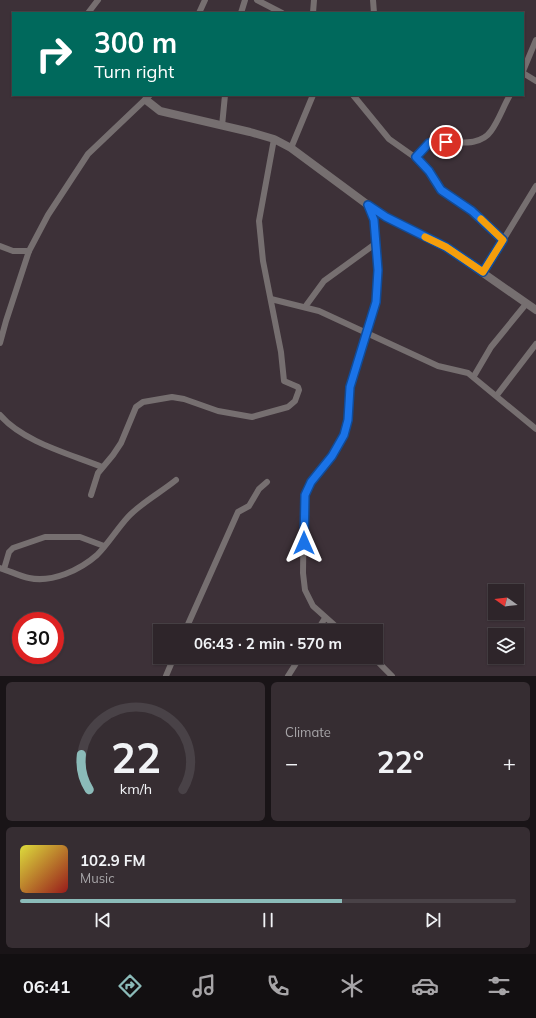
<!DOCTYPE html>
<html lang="en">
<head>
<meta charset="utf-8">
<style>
	:root { --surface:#2e252a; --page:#362d32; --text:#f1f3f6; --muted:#a7a5a8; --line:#494247; --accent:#8bbbb9 }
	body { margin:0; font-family:Mulish,sans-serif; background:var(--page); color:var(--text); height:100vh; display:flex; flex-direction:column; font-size:15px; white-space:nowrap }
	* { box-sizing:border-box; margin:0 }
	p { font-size:13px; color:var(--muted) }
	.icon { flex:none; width:22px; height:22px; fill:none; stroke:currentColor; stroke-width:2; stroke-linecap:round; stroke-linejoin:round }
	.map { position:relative; height:676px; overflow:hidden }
	.sheet { display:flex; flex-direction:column; gap:6px; padding:6px; background:#191417; flex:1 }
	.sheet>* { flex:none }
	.banner { position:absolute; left:12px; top:12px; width:512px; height:84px; border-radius:0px; box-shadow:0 1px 3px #0004,0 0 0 1px var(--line); background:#00695c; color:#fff; overflow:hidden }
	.needle { width:26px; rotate:284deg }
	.buttons { position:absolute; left:488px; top:584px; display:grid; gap:8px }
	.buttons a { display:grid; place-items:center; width:36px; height:36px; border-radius:0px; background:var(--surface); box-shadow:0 1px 3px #0004,0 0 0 1px var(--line); font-size:20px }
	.speed { position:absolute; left:12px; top:612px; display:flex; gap:8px; font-size:20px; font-weight:700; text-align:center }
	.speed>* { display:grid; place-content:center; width:52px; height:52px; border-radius:50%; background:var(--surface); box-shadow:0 1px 3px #0004,0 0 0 1px var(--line); line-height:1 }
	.speed .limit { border:6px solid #d22; background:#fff; color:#111 }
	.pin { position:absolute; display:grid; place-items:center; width:34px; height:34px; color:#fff; margin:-17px; border:2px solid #fff; border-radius:50%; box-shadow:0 1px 4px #0007 }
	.me { position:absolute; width:44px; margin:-22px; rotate:0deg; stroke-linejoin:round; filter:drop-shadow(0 0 3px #0008) }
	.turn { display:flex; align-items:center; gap:14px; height:84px; padding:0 16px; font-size:18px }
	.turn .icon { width:52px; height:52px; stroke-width:2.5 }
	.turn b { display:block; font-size:28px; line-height:34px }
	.big { font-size:30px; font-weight:700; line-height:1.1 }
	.sheet .tile { flex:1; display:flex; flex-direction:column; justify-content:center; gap:6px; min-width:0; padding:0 14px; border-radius:6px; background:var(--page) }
	.sheet .dial { align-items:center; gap:0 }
	.dial svg { height:104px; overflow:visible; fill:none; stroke:var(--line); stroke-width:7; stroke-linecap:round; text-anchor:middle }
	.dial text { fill:var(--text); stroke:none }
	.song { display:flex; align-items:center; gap:12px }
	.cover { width:48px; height:48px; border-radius:6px; background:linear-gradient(135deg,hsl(60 70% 55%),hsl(0 70% 35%)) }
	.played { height:4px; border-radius:2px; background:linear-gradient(90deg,var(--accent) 65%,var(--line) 65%) }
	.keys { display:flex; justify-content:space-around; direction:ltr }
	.heat { display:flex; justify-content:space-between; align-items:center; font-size:22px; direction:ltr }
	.sheet .tiles { flex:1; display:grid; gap:6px; grid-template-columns:1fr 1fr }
	.tile:last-child { grid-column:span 2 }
	.trip { position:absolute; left:153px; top:624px; width:230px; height:40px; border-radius:0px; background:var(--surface); box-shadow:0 1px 3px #0004,0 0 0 1px var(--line); font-weight:700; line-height:40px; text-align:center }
	.tabs { display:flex; height:64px; justify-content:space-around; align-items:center; background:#120f11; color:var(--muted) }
	.tabs .icon { width:28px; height:28px }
	.tabs .active { color:var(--accent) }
	.tabs b { font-size:18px; color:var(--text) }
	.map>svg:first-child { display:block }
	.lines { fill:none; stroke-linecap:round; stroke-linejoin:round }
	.minor { stroke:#766f70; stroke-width:6 }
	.tertiary { stroke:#766f70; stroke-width:8 }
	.route-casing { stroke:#114b97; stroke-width:10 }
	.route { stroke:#1a73e8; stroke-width:7 }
	.slow { stroke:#f59e0b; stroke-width:7 }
</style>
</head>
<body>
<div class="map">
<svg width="536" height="676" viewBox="0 0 536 676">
	<rect width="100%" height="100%" fill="#3d3138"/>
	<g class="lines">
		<g class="minor">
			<path d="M257,0L282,13"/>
			<path d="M373,0L374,13"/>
			<path d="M88,13L98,0"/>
			<path d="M199,13L205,0"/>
			<path d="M241,13L245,0"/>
			<path d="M313,13L314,0"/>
			<path d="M523,71L536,40"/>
			<path d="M523,73L536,81"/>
			<path d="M353,95L389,139L423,163L441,191L472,211L503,240"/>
			<path d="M222,126L225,95"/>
			<path d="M291,148L313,95"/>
			<path d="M416,157L429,143C448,139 478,150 491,131C499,120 503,107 510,95"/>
			<path d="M0,246L13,251H29"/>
			<path d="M483,273L536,186"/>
			<path d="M271,299L319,311L438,366L468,373L536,429"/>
			<path d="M305,307L324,281L375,244"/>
			<path d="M0,343L6,321L29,251L48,215L88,154L150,95"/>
			<path d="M474,376L491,347L526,304"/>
			<path d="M497,395L536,344"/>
			<path d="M0,415C23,442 70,454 102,467"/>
			<path d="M91,495L98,473L113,455L121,443L136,407L143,402L172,397L184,399L218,411L252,417L288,407L295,401L299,390L298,387L284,381L281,352L263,261L259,221L274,139"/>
			<path d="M0,568C10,571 19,576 29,578C52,583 80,570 97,555C108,544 117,529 128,517C142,502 160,493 176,480"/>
			<path d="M4,569L9,552L13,548L45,537H80L104,546"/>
			<path d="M185,631L238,512L249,506L259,489L267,482"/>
			<path d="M317,631L325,618"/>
			<path d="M341,631L313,606L305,590L303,573L304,499L311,482L332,455L344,435L348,420L349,387L376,302L378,270L374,220L368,205"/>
			<path d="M373,657L392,676"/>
			<path d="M166,676L174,657"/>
			<path d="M288,676L300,657"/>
		</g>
		<path class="tertiary" d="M146,100L160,111L250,132L274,139L291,148L368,205L386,217L446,247L536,310"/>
	</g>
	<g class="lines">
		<defs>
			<path id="route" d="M304,543L305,495L311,482L332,456L344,435L348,420L350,387L376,302L378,270L374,220L368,205L386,217L446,247L483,272L503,240L472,211L441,190L429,171L416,157L429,143L446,142"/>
		</defs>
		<use href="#route" class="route-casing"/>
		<use href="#route" class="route"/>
		<path class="slow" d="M425,237L446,247L483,272L503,240L481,219"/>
	</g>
</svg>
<div class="buttons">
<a><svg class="needle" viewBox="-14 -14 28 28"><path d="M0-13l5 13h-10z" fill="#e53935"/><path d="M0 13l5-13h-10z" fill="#a7a5a8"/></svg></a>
<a><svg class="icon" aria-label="layers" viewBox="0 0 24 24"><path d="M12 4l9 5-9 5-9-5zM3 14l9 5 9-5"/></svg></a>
</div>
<div class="speed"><div class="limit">30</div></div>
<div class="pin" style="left:446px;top:142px;background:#d93025"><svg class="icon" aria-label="arrive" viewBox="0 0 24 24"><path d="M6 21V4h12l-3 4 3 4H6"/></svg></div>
<svg class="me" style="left:304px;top:543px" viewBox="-20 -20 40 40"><path d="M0-17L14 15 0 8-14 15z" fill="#1a73e8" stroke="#fff" stroke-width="4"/></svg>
<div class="trip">06:43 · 2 min · 570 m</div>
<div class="banner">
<div class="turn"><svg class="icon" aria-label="right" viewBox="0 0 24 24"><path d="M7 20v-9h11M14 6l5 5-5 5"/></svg><div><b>300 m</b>Turn right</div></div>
</div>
</div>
<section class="sheet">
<div class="tiles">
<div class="tile dial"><svg viewBox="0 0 100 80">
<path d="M14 69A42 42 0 1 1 86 69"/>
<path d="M14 69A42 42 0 0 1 8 42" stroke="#8bbbb9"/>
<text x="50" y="56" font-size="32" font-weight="700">22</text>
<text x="50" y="72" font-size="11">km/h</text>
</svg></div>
<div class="tile"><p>Climate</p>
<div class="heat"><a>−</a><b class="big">22°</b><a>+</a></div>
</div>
<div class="tile">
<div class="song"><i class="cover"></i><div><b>102.9 FM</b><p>Music</p></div></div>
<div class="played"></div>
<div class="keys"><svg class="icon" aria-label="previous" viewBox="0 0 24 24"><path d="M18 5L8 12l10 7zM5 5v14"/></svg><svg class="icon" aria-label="pause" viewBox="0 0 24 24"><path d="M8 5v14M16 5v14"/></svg><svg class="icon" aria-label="next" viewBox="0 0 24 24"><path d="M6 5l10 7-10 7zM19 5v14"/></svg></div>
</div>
</div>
</section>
<nav class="tabs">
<b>06:41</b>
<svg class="icon active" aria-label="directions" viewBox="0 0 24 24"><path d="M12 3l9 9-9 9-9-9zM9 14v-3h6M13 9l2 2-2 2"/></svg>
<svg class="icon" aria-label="music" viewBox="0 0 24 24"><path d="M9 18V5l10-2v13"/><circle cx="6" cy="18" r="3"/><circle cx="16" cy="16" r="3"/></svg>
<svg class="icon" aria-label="phone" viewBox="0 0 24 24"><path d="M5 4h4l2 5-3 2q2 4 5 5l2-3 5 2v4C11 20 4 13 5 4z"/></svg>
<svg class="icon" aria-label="climate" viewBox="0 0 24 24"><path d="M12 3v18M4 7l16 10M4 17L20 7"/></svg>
<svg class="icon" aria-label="car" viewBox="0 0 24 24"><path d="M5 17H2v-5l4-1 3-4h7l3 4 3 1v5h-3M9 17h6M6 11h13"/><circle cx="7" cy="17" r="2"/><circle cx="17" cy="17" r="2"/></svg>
<svg class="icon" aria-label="filters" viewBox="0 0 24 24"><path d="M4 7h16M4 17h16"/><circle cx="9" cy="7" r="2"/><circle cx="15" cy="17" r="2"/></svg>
</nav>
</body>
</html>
